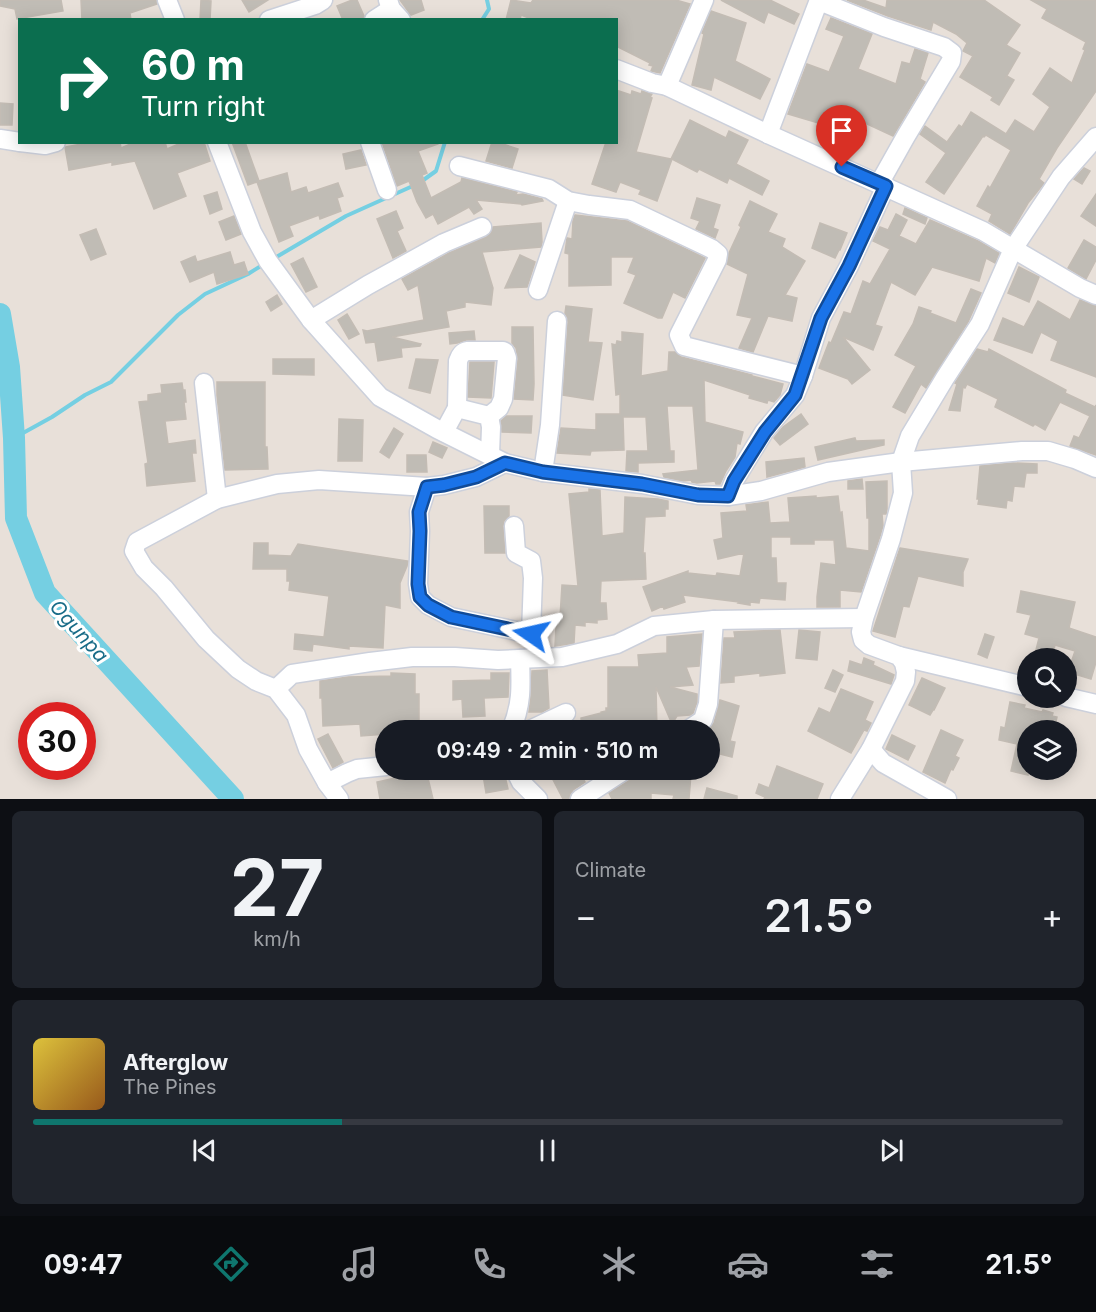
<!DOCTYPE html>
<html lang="en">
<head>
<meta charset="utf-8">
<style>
	:root { --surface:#171b24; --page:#20242c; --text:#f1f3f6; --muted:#9ea1a6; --line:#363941; --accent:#0f766e }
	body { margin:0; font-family:Inter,sans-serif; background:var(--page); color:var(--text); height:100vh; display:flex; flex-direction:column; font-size:22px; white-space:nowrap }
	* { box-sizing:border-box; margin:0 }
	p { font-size:20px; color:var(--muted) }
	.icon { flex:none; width:33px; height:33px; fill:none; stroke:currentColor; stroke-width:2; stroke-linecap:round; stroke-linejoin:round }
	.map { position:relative; height:799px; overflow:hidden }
	.side { display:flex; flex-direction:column; gap:12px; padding:12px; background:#0d0f14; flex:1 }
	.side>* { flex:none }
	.hud { position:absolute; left:18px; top:18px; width:600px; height:126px; border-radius:0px; box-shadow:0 3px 15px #0003; background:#0b6e4f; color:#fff; overflow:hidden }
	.tools { position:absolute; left:1017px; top:648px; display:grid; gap:12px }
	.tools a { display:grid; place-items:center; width:60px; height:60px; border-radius:50%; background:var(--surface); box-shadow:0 3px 15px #0003; font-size:30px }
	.speed { position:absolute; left:18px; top:702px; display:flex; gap:12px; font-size:30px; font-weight:700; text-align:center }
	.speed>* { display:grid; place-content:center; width:78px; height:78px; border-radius:50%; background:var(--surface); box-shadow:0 3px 15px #0003; line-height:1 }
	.speed .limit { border:9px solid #d22; background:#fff; color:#111 }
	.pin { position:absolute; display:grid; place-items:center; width:51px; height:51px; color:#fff; margin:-62px -26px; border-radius:50% 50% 50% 0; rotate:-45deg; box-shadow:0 0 6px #0007 }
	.pin .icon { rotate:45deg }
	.me { position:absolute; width:66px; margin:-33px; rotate:281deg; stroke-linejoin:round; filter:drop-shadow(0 0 4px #0008) }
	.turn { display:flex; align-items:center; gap:21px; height:126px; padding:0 24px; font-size:27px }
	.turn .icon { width:78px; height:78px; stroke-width:2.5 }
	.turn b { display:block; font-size:42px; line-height:51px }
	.big { font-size:45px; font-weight:600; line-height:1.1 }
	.side .card { flex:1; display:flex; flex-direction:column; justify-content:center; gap:9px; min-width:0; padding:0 21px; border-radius:9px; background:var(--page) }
	.side .dial { align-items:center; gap:0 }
	.dial b { font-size:78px; line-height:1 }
	.song { display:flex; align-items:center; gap:18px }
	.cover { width:72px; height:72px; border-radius:9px; background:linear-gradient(135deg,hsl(50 70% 55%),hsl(30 70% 35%)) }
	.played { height:6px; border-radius:3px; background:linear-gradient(90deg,var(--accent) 30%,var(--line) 30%) }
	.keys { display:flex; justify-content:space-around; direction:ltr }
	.heat { display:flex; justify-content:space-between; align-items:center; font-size:33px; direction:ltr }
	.side .tiles { flex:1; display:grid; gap:12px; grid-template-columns:1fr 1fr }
	.card:last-child { grid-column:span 2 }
	.trip { position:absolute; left:375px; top:720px; width:345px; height:60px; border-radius:30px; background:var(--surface); box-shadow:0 3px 15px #0003; font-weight:600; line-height:60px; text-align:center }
	.tab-bar { display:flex; height:96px; justify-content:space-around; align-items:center; background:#090b0e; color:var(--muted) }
	.tab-bar .icon { width:42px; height:42px }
	.tab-bar .current { color:var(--accent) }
	.tab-bar b { font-size:27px; color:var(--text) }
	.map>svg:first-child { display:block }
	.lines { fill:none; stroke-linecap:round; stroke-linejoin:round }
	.stream { stroke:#75cfe2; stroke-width:4 }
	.river { stroke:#75cfe2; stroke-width:22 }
	.building { fill:#c0bcb5; stroke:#c3bcb4; stroke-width:1.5 }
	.minor-casing { stroke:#ccd0db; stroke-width:21 }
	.minor { stroke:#fff; stroke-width:18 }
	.route-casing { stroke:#114b97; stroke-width:15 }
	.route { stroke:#1a73e8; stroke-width:10 }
	.labels { text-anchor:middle; stroke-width:6; stroke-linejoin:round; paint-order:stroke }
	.water-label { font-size:20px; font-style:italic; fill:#196c88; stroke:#fff }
</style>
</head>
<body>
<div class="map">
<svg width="1096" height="799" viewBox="0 0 1096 799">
	<rect width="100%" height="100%" fill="#e8e0d9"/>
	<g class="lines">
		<g class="stream">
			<path d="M482,20L489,9L487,0"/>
			<path d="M422,181L436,171L445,142"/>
			<path d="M273,259L346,216L415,185"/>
			<path d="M14,438L52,417L85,395L111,382L178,315L205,294L248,274L264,264"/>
		</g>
		<path class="river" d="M0,314L9,367L14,438L16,518L45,593L233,799"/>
	</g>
	<g class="building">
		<path d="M0,0H61L63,11L17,19L15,9L0,6Z"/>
		<path d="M81,0H156L157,4L130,13L131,20H82Z"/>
		<path d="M201,0L211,1L210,20H200Z"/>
		<path d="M242,0H268L249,12Z"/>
		<path d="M352,0H357L364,16L363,20H343L337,6Z"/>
		<path d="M400,0H421L424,10L411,15Z"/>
		<path d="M511,0L531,3L533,0H676L690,4L660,73L651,71L653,66L649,65L650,63L616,46V20H534L521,15L520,20H506Z"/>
		<path d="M721,0H770L799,14L794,24L768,12L764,23Z"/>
		<path d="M847,0H863L886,8L887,0H984L1020,25L1006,45L1020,53L1005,79L1007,76L1014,80L999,105L991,100L993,97L960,77L973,56L963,51L967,43L956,34L933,22L931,30L888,16Z"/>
		<path d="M1031,0H1096V91L1057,148L1039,179L1044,183L1028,203L1010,234L989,221L992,214L977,206L988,186L990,188L1011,150L986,135L984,137L983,136L944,194L926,182L946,153L920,134L925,126L947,142L959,125L962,127L971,112L1006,134L1015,120L1034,132L1050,107L1033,94L1050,68L1072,83L1085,50L1083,49L1086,42L1042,18L1047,9Z"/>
		<path d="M711,11L746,23L735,61L770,79L760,99L714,77L711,90L692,85L704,34L702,33Z"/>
		<path d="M831,18L872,34L858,69L896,84L902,62L910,64L915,49L928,53L920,79L925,82L893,136L837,110L832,127L788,114L807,64L829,72L844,36L826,29Z"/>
		<path d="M616,90L631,95L632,91L641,94L642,91L652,94L650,97L652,98L636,152L671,159L690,120L726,138L729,131L748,140L736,164L769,181L762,195L729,178L727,183L699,169L697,172L672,159L657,201L639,194L641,190L620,182L616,192L592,184L606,142H616Z"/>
		<path d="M0,103L13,104L12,125H0Z"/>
		<path d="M92,142H120L121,148L135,142H165L167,149L183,142H204L210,161L177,173L186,196L154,209L135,161L112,165V162L69,170L65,147Z"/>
		<path d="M232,142H245L259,181L287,173L291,192L306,187L308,193L338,183L343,196L337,198L341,211L320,219L319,215L289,226L293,236L279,242L257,182L248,185Z"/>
		<path d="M382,142H438V144L418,151L427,173L422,175L431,198L461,182L462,178L517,192L516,195L523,194L542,199L543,201L522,205L521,204L476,200L482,209L474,214L469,207L438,224L433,214L426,218L417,202L409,181L397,186Z"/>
		<path d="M492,142H497L518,149L512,168L486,161Z"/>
		<path d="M361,150L366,165L346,169L343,154Z"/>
		<path d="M1084,168L1090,171L1082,184L1074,179Z"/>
		<path d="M217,192L222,209L210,214L204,196Z"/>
		<path d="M1096,194V226L1081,216Z"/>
		<path d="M697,198L720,205L713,228L718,230L715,238L696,229L700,221L691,218Z"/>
		<path d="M750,201L777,214L768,232L785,239L782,247L805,261L785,295L797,298L792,321L768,316L753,352L739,348L752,318L737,315L748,274L727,264L729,253L741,227L739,225Z"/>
		<path d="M905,208L927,218L925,224L903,214Z"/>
		<path d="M396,211L403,228L397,231L406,251L393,258L377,219Z"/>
		<path d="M896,214L907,220L899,236L916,244L930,220L978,241L999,253L995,263L986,258L979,281L932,267L915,295L891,282L875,325L882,327L873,350L843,337L870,370L852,384L848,379L819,368L829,342L831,343L844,312L851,314L863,281L870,284L890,249L873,241L880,227L888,230Z"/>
		<path d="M575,215L627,221L705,258L685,298L673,292L662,318H658L624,303L636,275L628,272L634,257H611V285L569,286V254L565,253L567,238L572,239L573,221Z"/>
		<path d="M234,216L241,234L226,240L219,222Z"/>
		<path d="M541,223L542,242L541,247L482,252L493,288L491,305L465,302V307L446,311L449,327L392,337L421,344L420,346L401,348L402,357L378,361L375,342L366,343L363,330L367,331L424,320L418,285L408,290L402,279L449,253L486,237L491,233L493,227Z"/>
		<path d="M820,223L847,233L840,250H839L835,258L812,248Z"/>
		<path d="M96,229L106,254L91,260L80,235Z"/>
		<path d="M1084,240L1096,247V260L1086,279L1068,268Z"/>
		<path d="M230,252L234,265L244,262L248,274L217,284L214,272L190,282L181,262L195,256L197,262Z"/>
		<path d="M520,255L535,262L527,287L505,288Z"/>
		<path d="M303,258L317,287L306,292L291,264Z"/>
		<path d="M1019,267L1039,277L1029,302L1008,293Z"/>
		<path d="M971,289L981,293L968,322L926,388L921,384L905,413L893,407L916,366L895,355L913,324L919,307L931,311L930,313L956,323Z"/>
		<path d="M277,295L282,304L271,311L266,302Z"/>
		<path d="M1080,300L1096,306V377L1051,360L1058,341L1041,332L1032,353L994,340L1003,318L1024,327L1038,301L1070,320Z"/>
		<path d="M566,306L592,309L588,342L602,343L593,400L563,395L568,322L567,317L565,313Z"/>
		<path d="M347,314L359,334L349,339L338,320Z"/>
		<path d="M512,327H533L534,384L533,400L514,399L518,359L516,348L512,343Z"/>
		<path d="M474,331L475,340H466L457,343L450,344L449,333Z"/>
		<path d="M622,332L643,334L641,376L668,371L669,352H675L681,357L752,375V376L783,384L780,395L774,402L768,400L767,403L749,398L750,395L704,380L705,422L743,432L740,444L737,443L735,457L726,471L720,484H716L715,481L697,483L692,482L691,480L683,481L664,477L663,474L698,470L693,406H667L670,451H674V462L638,463V472L626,471L627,451H648L646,417H623L624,450L591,451L590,455L557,453L561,428L596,430V414H620V394L616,395L612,344L616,345L617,341L622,342Z"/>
		<path d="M977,349L988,352L989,349L1066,390L1065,393L1095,407L1096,405V455L1070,446L1074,436L1079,438L1090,416L1060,402L1045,430L1035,424L1033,426L995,407L998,399L967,384L965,388L963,387L960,411L949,410L957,384L955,383Z"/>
		<path d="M273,359H314V375L273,374Z"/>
		<path d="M416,359L438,360L430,393L409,388Z"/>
		<path d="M470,362H494L491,398L468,397Z"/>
		<path d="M217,382H265V447H267L268,469L225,470L217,395Z"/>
		<path d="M182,383L183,390H185L186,402H184L186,419L165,421L168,444L195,440L196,453H192L195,481L147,486L145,464L148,463L139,402L148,401V395L162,393L161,385Z"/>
		<path d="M801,414L808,424L780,445L774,438L783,427Z"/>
		<path d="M506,416H532L531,433L502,432L501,421Z"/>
		<path d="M339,419L363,420L362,461H338Z"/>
		<path d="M394,428L403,434L389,458L380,452Z"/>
		<path d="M855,438L856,441L884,440V445L818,460L815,447Z"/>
		<path d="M433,442L447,448L442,458L429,452Z"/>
		<path d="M407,455H426L427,472H407Z"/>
		<path d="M804,458L805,467L767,477L766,462Z"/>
		<path d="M1013,463L1037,464V473H1026L1024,487L1014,486L1012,501L1007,500L1006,508L978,504L979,499H977L980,466Z"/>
		<path d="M862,479L863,489H848V481Z"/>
		<path d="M887,481V509L886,514H882L883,526L880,536L861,592L840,590V607H817V597L821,563L836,565L834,540H814V544H791V537H771V558H776L777,583H786L785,600L760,598L759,603L750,602V605L738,603L739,602L683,595L685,602L664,609L663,606L652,611L643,587L688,571V573L716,576L717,573L740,576L744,553L718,559L714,540L723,538L721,513L747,511L746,505L768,502L770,523L790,522L788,498L816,496V498L838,496L840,513L842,512L846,548L869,551V518H867L866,482Z"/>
		<path d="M589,489L600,490L602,536L624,533L625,497L658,499L668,501V509H665V516L645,517L643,553H645L646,579L601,581L600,603H606L607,619L597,620V623L585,622V626L575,625L574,643L555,646L556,626H543V617H560L562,585L578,586L569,494L589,492Z"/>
		<path d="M484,506H509V516L504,521L503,526L505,553H485Z"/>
		<path d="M254,543H268V555L291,556L298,544L408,561L407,566L400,583V608L385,605L383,648L349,646V649L313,644L312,651L294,649L295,634L324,637L329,596L289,590L290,581H287V569H253Z"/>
		<path d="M900,548L968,559L963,572V586L918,576L909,607L903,606L895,637L873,631Z"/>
		<path d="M1021,591L1075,602L1069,628L1096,637V662L1091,679L1068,672L1075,651L1055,645L1052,658H1034L1039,638L1025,634L1031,615L1017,612Z"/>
		<path d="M780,630L785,673L760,676V673L734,676V682L721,683L724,638H735L734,632Z"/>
		<path d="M799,630L820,632L817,660L796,658Z"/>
		<path d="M702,634L699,666L686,667L693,685L670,687L697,694V702L693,713L690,715L677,716L672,724L656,687L657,730H582L581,718L601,713V712L606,711V708H608V667H639L638,655L667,653V637Z"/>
		<path d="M985,634L994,637L987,658L978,654Z"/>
		<path d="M864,658L874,662L873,665L894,675L891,684L848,671L850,661L862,665Z"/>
		<path d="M547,670L549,708L542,712H529L531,696L532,671Z"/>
		<path d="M833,670L843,675L835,692L825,688Z"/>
		<path d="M391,673L415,674V694H419V730H386V734L361,736L360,724L323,726L322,698H320V681L348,677L391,676Z"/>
		<path d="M491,673H509L508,697L484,698L485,716L463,717L462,699L453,700V681L491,680Z"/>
		<path d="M922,678L945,688L934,710H933L930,715L909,705Z"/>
		<path d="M841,689L873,702L865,720L871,723L867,731L864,730L851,753L808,731L819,708L830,713Z"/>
		<path d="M720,700L739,706L730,741L735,742L732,757L712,752L715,737L710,735V730H708L714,723Z"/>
		<path d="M1010,702L1025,705L1024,708L1042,712L1043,710L1053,713L1052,716L1057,717L1054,730H1028V775L1011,771L1017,744L999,740L1001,727L1005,728Z"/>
		<path d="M941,730L963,740L955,756L959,758L953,770L951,769L945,783L923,772Z"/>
		<path d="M328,734L343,762L333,768L318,739Z"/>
		<path d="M892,735L915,746L908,760L886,749Z"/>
		<path d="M777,766L823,784L817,799H764L765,797L756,793L759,784L769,788Z"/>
		<path d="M548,770H579L585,782L573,790L570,794L569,799H563Z"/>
		<path d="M636,770H672L671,772L691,774L689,799H673L674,795L651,793V799H612L609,793L632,779L635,775Z"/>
		<path d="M504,772L508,789L486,793L483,775Z"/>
		<path d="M427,774L433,799H380L377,782L400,777L401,780Z"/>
		<path d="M707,788L737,796V799H704Z"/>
	</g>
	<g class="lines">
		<defs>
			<g id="minor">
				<path d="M167,0L175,20"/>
				<path d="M388,0L391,9L401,20"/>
				<path d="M819,1L884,27L944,47L952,53L951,61L906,136L879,184"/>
				<path d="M269,20L315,5L323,0"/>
				<path d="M374,20L391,9"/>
				<path d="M616,69L652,83L667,86L768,134L983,231L1080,288L1096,295"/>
				<path d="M667,86L704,0"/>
				<path d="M768,134L819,0"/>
				<path d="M0,139L20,142"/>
				<path d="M20,142L45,145L56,142"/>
				<path d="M217,142L252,232L268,261L311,320L380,397L437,429L505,463L543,472L642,484L698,495L728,496L761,491L828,472L901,462L1022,451H1048L1075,459L1096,468"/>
				<path d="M370,142L387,190"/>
				<path d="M459,166L549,189L568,201L589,205L630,210L712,249L718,254L717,260L679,335L684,346L803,376"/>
				<path d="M538,290L568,201"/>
				<path d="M311,320L368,285L444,243L482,227"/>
				<path d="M204,383L217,499"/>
				<path d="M457,408L458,361C460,355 462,352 468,351H503L505,352L507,358L503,399L499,408L489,416"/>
				<path d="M444,432L457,408L489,416L491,427L490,455"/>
				<path d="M543,472L550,425L557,321"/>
				<path d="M427,487L419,512L420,531L418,584L420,597L428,605L451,617L531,634L533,578L531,561L516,553L514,526"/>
				<path d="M728,496L734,481L764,432L795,395L803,376L821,318L849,266L886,186"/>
				<path d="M899,656L1028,687"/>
				<path d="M276,689L292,674L370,662L412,657H455L498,660L562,657L617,644L654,626L714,620L864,618"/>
				<path d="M1066,697L1096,704"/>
				<path d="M511,730C522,705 521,686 520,659"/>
				<path d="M530,730L566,713"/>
				<path d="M688,730L703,720L708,704L714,620"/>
				<path d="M871,749L883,763L947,799"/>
				<path d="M515,770L521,782L538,799"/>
				<path d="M327,783L347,773L357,769L386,766"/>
				<path d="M339,799L327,783L308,749L296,715L276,689L256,681L238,669L206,639L164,588L144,568L134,551L137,542L217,499L277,484L319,480L427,487L444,485L476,477L505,463"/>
				<path d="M580,799L625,770"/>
				<path d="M840,799L871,749L905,681L906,672L904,663L899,656L869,645L863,640L861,632L864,618L891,539L903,493L901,462L910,436L945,378L980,324L1013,249L1061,177L1096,137"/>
			</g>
		</defs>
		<use href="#minor" class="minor-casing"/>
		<use href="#minor" class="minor"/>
	</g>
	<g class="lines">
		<defs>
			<path id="route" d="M531,634L451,617L428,605L420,597L418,584L420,531L419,512L427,487L444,485L476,477L505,463L543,472L642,484L698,495L728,496L734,481L765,432L795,395L821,318L849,266L886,186L842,167"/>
		</defs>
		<use href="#route" class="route-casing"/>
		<use href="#route" class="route"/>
	</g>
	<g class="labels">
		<g class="water-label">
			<text transform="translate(79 631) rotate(48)" y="7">Ogunpa</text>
		</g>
	</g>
</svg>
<div class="tools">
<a><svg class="icon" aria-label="search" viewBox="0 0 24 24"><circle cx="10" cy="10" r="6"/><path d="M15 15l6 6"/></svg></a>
<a><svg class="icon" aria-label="layers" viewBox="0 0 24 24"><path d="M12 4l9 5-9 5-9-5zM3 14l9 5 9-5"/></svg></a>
</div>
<div class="speed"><div class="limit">30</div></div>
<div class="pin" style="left:842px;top:167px;background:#d93025"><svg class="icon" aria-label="arrive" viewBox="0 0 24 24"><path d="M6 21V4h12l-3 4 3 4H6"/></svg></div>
<svg class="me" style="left:531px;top:634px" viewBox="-20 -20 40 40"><path d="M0-17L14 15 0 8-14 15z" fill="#1a73e8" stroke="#fff" stroke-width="4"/></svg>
<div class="trip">09:49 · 2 min · 510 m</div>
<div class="hud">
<div class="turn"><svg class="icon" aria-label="right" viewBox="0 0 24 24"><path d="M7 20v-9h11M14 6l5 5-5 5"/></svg><div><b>60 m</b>Turn right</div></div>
</div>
</div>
<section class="side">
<div class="tiles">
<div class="card dial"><b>27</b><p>km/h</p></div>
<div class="card"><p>Climate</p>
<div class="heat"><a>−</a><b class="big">21.5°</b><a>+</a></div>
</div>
<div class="card">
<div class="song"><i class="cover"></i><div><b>Afterglow</b><p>The Pines</p></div></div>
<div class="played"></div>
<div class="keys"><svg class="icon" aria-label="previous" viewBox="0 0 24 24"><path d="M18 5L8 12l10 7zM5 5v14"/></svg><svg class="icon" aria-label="pause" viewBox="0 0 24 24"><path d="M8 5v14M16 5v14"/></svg><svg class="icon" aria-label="next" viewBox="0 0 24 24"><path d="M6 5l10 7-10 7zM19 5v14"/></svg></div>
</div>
</div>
</section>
<nav class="tab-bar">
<b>09:47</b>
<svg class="icon current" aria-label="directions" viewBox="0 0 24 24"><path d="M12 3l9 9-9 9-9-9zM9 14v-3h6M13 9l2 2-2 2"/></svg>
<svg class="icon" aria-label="music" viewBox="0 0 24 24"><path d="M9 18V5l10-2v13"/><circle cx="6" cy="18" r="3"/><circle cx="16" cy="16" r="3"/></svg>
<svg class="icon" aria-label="phone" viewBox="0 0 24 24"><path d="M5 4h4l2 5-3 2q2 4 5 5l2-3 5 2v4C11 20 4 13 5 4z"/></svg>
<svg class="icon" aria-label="climate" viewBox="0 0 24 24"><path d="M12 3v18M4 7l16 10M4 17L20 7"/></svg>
<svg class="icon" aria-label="car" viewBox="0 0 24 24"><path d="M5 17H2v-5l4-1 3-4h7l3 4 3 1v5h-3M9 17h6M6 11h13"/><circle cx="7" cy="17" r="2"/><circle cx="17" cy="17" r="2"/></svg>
<svg class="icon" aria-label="filters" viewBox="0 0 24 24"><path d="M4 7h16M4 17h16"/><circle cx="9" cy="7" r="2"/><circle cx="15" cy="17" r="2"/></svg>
<b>21.5°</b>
</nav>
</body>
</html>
